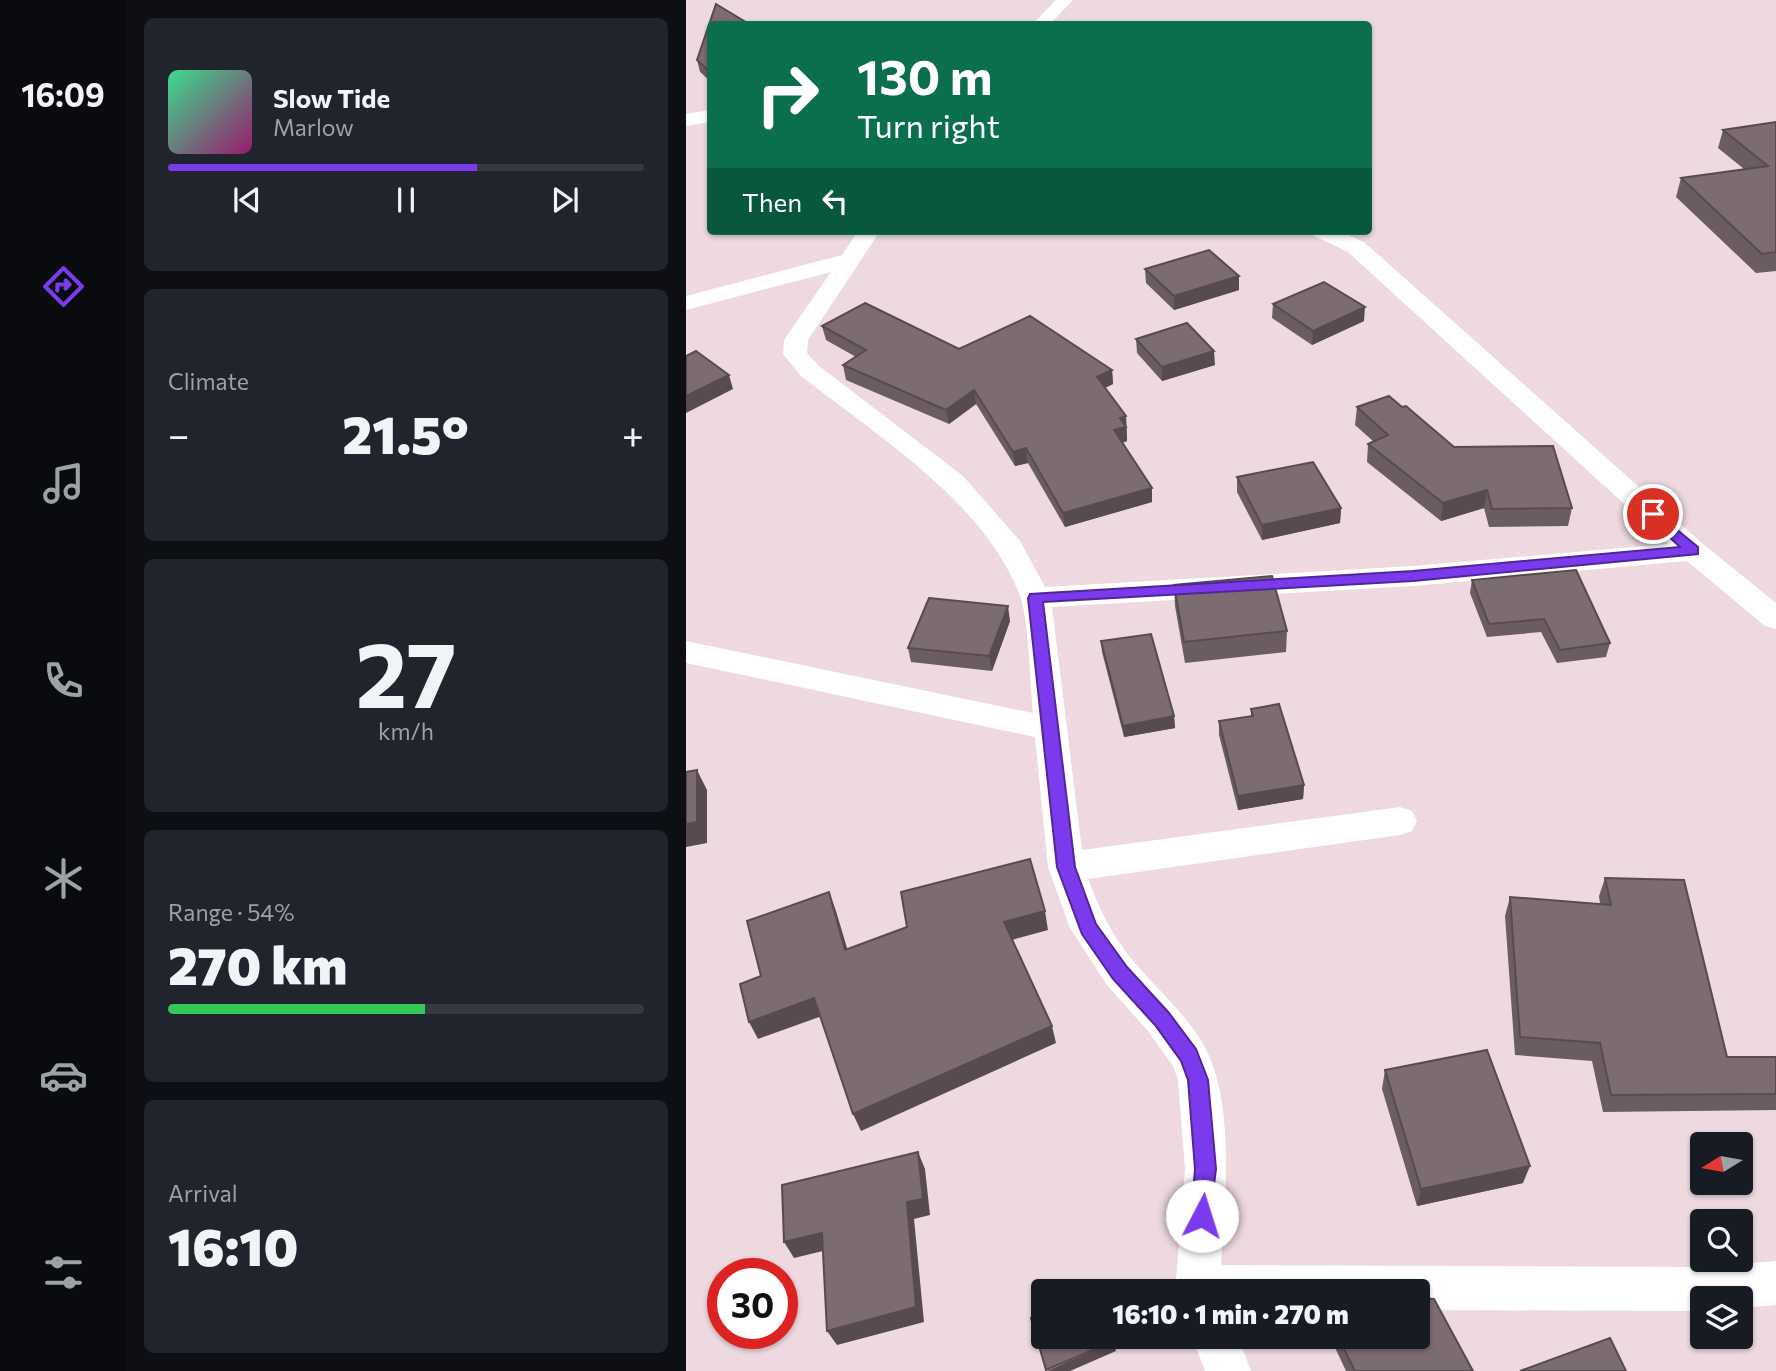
<!DOCTYPE html>
<html lang="en">
<head>
<meta charset="utf-8">
<style>
	:root { --surface:#171b24; --page:#20242c; --text:#f1f3f6; --muted:#9ea1a6; --line:#363941; --accent:#7c3aed }
	body { margin:0; font-family:Commissioner,sans-serif; background:var(--page); color:var(--text); height:100vh; display:flex; flex-direction:column; font-size:26px; white-space:nowrap }
	* { box-sizing:border-box; margin:0 }
	p { font-size:23px; color:var(--muted) }
	.icon { flex:none; width:38px; height:38px; fill:none; stroke:currentColor; stroke-width:2; stroke-linecap:round; stroke-linejoin:round }
	.map { position:relative; flex:1; overflow:hidden }
	.panel { display:flex; flex-direction:column; gap:18px; padding:18px; background:#0d0f14; width:560px }
	.panel>* { flex:none }
	.hud { position:absolute; left:21px; top:21px; width:665px; height:214px; border-radius:7px; box-shadow:0 2px 5px #0004; background:#0b6e4f; color:#fff; overflow:hidden }
	.needle { width:46px; rotate:259deg }
	.fabs { position:absolute; left:1004px; top:1132px; display:grid; gap:14px }
	.fabs a { display:grid; place-items:center; width:63px; height:63px; border-radius:7px; background:var(--surface); box-shadow:0 2px 5px #0004; font-size:35px }
	.speed { position:absolute; left:21px; top:1258px; display:flex; gap:14px; font-size:35px; font-weight:700; text-align:center }
	.speed>* { display:grid; place-content:center; width:91px; height:91px; border-radius:50%; background:var(--surface); box-shadow:0 2px 5px #0004; line-height:1 }
	.speed .limit { border:10px solid #d22; background:#fff; color:#111 }
	.pin { position:absolute; display:grid; place-items:center; width:60px; height:60px; color:#fff; margin:-30px; border:4px solid #fff; border-radius:50%; box-shadow:0 2px 7px #0007 }
	.me { position:absolute; width:77px; margin:-38px; rotate:5deg; stroke-linejoin:round; filter:drop-shadow(0 0 5px #0008) }
	.turn { display:flex; align-items:center; gap:24px; height:147px; padding:0 35px; font-size:32px }
	.turn .icon { width:91px; height:91px; stroke-width:2.5 }
	.turn b { display:block; font-size:49px; line-height:60px }
	.then { display:flex; align-items:center; height:66px; padding:0 35px; background:#0003; gap:14px; font-size:26px }
	.big { font-size:52px; font-weight:800; line-height:1.1 }
	.panel .card { flex:1; display:flex; flex-direction:column; justify-content:center; gap:10px; min-width:0; padding:0 24px; border-radius:10px; background:var(--page) }
	.panel .dial { align-items:center; gap:0 }
	.dial b { font-size:91px; line-height:1 }
	.song { display:flex; align-items:center; gap:21px }
	.cover { width:84px; height:84px; border-radius:10px; background:linear-gradient(135deg,hsl(150 70% 55%),hsl(320 70% 35%)) }
	.played { height:7px; border-radius:4px; background:linear-gradient(90deg,var(--accent) 65%,var(--line) 65%) }
	.keys { display:flex; justify-content:space-around; direction:ltr }
	.heat { display:flex; justify-content:space-between; align-items:center; font-size:38px; direction:ltr }
	.charge { height:10px; border-radius:5px; background:linear-gradient(90deg,#34c759 54%,var(--line) 0) }
	.trip { position:absolute; left:345px; top:1279px; width:399px; height:70px; border-radius:7px; background:var(--surface); box-shadow:0 2px 5px #0004; font-weight:800; line-height:70px; text-align:center }
	main { display:flex; flex:1; min-height:0 }
	.tab-bar { display:flex; flex-direction:column; width:126px; justify-content:space-around; align-items:center; background:#090b0e; color:var(--muted) }
	.tab-bar .icon { width:49px; height:49px }
	.tab-bar .active { color:var(--accent) }
	.tab-bar b { font-size:32px; color:var(--text) }
	.map>svg:first-child { display:block }
	.lines { fill:none; stroke-linecap:round; stroke-linejoin:round }
	.street { fill:#fff; fill-rule:evenodd }
	.wall { fill:#6b5c60 }
	.shaded-wall { fill:#574b4e }
	.building { fill:#7c6b70; stroke:#574b4e; stroke-width:2 }
	.route { fill:#7c3aed; stroke:#51269a; stroke-width:2 }
</style>
</head>
<body>
<main>
<nav class="tab-bar">
<b>16:09</b>
<svg class="icon active" aria-label="directions" viewBox="0 0 24 24"><path d="M12 3l9 9-9 9-9-9zM9 14v-3h6M13 9l2 2-2 2"/></svg>
<svg class="icon" aria-label="music" viewBox="0 0 24 24"><path d="M9 18V5l10-2v13"/><circle cx="6" cy="18" r="3"/><circle cx="16" cy="16" r="3"/></svg>
<svg class="icon" aria-label="phone" viewBox="0 0 24 24"><path d="M5 4h4l2 5-3 2q2 4 5 5l2-3 5 2v4C11 20 4 13 5 4z"/></svg>
<svg class="icon" aria-label="climate" viewBox="0 0 24 24"><path d="M12 3v18M4 7l16 10M4 17L20 7"/></svg>
<svg class="icon" aria-label="car" viewBox="0 0 24 24"><path d="M5 17H2v-5l4-1 3-4h7l3 4 3 1v5h-3M9 17h6M6 11h13"/><circle cx="7" cy="17" r="2"/><circle cx="17" cy="17" r="2"/></svg>
<svg class="icon" aria-label="filters" viewBox="0 0 24 24"><path d="M4 7h16M4 17h16"/><circle cx="9" cy="7" r="2"/><circle cx="15" cy="17" r="2"/></svg>
</nav>
<section class="panel">
<div class="card">
<div class="song"><i class="cover"></i><div><b>Slow Tide</b><p>Marlow</p></div></div>
<div class="played"></div>
<div class="keys"><svg class="icon" aria-label="previous" viewBox="0 0 24 24"><path d="M18 5L8 12l10 7zM5 5v14"/></svg><svg class="icon" aria-label="pause" viewBox="0 0 24 24"><path d="M8 5v14M16 5v14"/></svg><svg class="icon" aria-label="next" viewBox="0 0 24 24"><path d="M6 5l10 7-10 7zM19 5v14"/></svg></div>
</div>
<div class="card"><p>Climate</p>
<div class="heat"><a>−</a><b class="big">21.5°</b><a>+</a></div>
</div>
<div class="card dial"><b>27</b><p>km/h</p></div>
<div class="card"><p>Range · 54%</p><b class="big">270 km</b><div class="charge"></div></div>
<div class="card"><p>Arrival</p><b class="big">16:10</b></div>
</section>
<div class="map">
<svg width="1090" height="1371" viewBox="0 0 1090 1371">
	<rect width="100%" height="100%" fill="#edd9df"/>
	<g class="lines">
		<g class="street">
			<path d="M370,0H387L364,24H347Z"/>
			<path d="M24,110V122L0,126V114Z"/>
			<path d="M172,231H194L122,340L121,353L133,366L277,476L334,541L359,587L727,566L982,544L662,252L628,236L625,231H653L678,242L1017,544L1090,603V629L1079,626L1001,561L727,586L366,607L396,850L714,807L726,811L731,821L726,831L714,835L402,879C414,910 426,936 448,962C471,989 499,1013 517,1044C550,1101 539,1201 535,1265L1018,1267L1090,1261V1305L1055,1308V1298H1017V1311L732,1310V1292H489L499,1169L492,1080L487,1066L462,1031L421,985L384,928L362,867L349,737L0,663V641L347,713C344,684 343,620 334,596C299,502 191,436 115,376L97,354L98,340L145,272L0,310V296L156,255Z"/>
			<path d="M506,1337H552L565,1371H519Z"/>
		</g>
	</g>
	<g class="wall">
		<path d="M24,24V81L14,72L11,60Z"/>
		<path d="M1090,122V271L1070,273L990,197L995,178L1058,169L1032,148L1037,130Z"/>
		<path d="M459,269L553,276V290L488,310L460,283Z"/>
		<path d="M587,304L678,321L626,345L586,318Z"/>
		<path d="M136,326L273,349L426,370L427,384L419,388L440,416L441,441L436,443L466,488V502L379,527L342,463L329,466L290,404L263,424L160,380L157,365L170,357L140,340Z"/>
		<path d="M450,339L529,365L476,381L451,353Z"/>
		<path d="M671,407H716L768,447L886,508L882,526L803,527L798,508L755,521L681,462L682,444L687,441L669,425Z"/>
		<path d="M551,477L655,508L654,523L576,540L551,492Z"/>
		<path d="M786,580L924,643L920,657L871,663L855,632L801,637L784,593Z"/>
		<path d="M488,585L601,631L600,652L499,663L489,606Z"/>
		<path d="M324,621L306,671L225,662L222,648Z"/>
		<path d="M415,641L488,716L489,728L438,737L416,652Z"/>
		<path d="M565,709L618,785L617,799L552,810L533,735V721L565,716Z"/>
		<path d="M919,878L1041,1057H1090V1110L917,1112L906,1061L829,1055L819,916L824,897L914,904L913,896Z"/>
		<path d="M699,1070L837,1183L731,1206L696,1089Z"/>
		<path d="M644,1337H732L787,1371H660Z"/>
	</g>
	<g class="shaded-wall">
		<path d="M553,276V290L488,310V296Z"/>
		<path d="M679,307L678,321L626,345L627,331Z"/>
		<path d="M528,351L529,365L476,381V367Z"/>
		<path d="M426,370L427,384L412,391L411,377Z"/>
		<path d="M43,375L47,389L0,413V396Z"/>
		<path d="M288,390L290,404L263,424L260,410Z"/>
		<path d="M440,416L441,441L429,445L428,430L434,418Z"/>
		<path d="M340,448L342,463L329,466L327,452Z"/>
		<path d="M466,488V502L379,527L377,513Z"/>
		<path d="M801,490L798,508L755,521L757,503Z"/>
		<path d="M655,508L654,523L576,540V525Z"/>
		<path d="M322,606L324,621L306,671L303,656Z"/>
		<path d="M488,716L489,728L438,737L437,726Z"/>
		<path d="M11,770L21,790V843L0,847V824Z"/>
		<path d="M618,785L617,799L552,810V796Z"/>
		<path d="M143,892L150,911L167,968L159,950Z"/>
		<path d="M359,911L362,930L322,941L318,922Z"/>
		<path d="M128,998L136,1016L72,1039L63,1022Z"/>
		<path d="M366,1026L370,1043L175,1131L167,1114Z"/>
		<path d="M232,1152L239,1169L244,1215L228,1219L238,1322L151,1345L141,1331L221,1202Z"/>
		<path d="M844,1166L837,1183L731,1206L735,1189Z"/>
		<path d="M136,1233L145,1249L108,1258L98,1242Z"/>
		<path d="M428,1341L430,1351L384,1371H361Z"/>
	</g>
	<g class="building">
		<path d="M30,4L63,24H24V72L11,60Z"/>
		<path d="M1090,122V252L1076,254L995,178L1082,166L1037,130Z"/>
		<path d="M523,250L553,276L488,296L459,269Z"/>
		<path d="M638,282L679,307L627,331L587,304Z"/>
		<path d="M179,303L273,349L344,316L426,370L411,377L440,416L434,418L440,427L428,430L466,488L377,513L340,448L327,452L288,390L260,410L157,365L180,350L136,326Z"/>
		<path d="M501,323L528,351L476,367L450,339Z"/>
		<path d="M10,351L43,375L0,396V356Z"/>
		<path d="M703,396L716,407L720,406L768,447L867,446L886,508L806,509L801,490L757,503L682,444L702,435L671,407Z"/>
		<path d="M627,462L655,508L576,525L551,477Z"/>
		<path d="M890,570L924,643L874,650L858,619L803,624L786,580Z"/>
		<path d="M586,576L601,631L498,642L488,585Z"/>
		<path d="M243,598L322,606L303,656L222,648Z"/>
		<path d="M465,634L488,716L437,726L415,641Z"/>
		<path d="M593,704L618,785L552,796L533,721L567,716L565,709Z"/>
		<path d="M11,770V822L0,824V772Z"/>
		<path d="M344,859L359,911L318,922L366,1026L167,1114L128,998L63,1022L54,984L75,976L61,921L143,892L159,950L221,927L215,892Z"/>
		<path d="M919,878L998,880L1041,1057H1090V1094L925,1095L914,1043L834,1037L824,897L925,905Z"/>
		<path d="M801,1050L844,1166L735,1189L699,1070Z"/>
		<path d="M232,1152L237,1199L221,1202L230,1307L141,1331L136,1233L98,1242L96,1185Z"/>
		<path d="M688,1281H733L734,1298L748,1299L787,1371H669L652,1337H732V1292H667Z"/>
		<path d="M357,1313V1337H427L428,1341L360,1370L345,1318Z"/>
		<path d="M924,1338L940,1371H834Z"/>
	</g>
	<path class="route" d="M967,510L1012,547V554L727,581L357,602L389,867L410,924L441,967L483,1013L510,1049L522,1080L530,1169L523,1224L516,1227L508,1224L505,1216L509,1169L502,1080L495,1061L469,1025L427,979L396,934L371,867L342,598L344,594L727,571L994,547L962,517L960,514Z"/>
</svg>
<div class="fabs">
<a><svg class="needle" viewBox="-14 -14 28 28"><path d="M0-13l5 13h-10z" fill="#e53935"/><path d="M0 13l5-13h-10z" fill="#9ea1a6"/></svg></a>
<a><svg class="icon" aria-label="search" viewBox="0 0 24 24"><circle cx="10" cy="10" r="6"/><path d="M15 15l6 6"/></svg></a>
<a><svg class="icon" aria-label="layers" viewBox="0 0 24 24"><path d="M12 4l9 5-9 5-9-5zM3 14l9 5 9-5"/></svg></a>
</div>
<div class="speed"><div class="limit">30</div></div>
<div class="pin" style="left:967px;top:514px;background:#d93025"><svg class="icon" aria-label="arrive" viewBox="0 0 24 24"><path d="M6 21V4h12l-3 4 3 4H6"/></svg></div>
<svg class="me" style="left:516px;top:1216px" viewBox="-20 -20 40 40"><circle r="19" fill="#fff"/><path d="M0-13L10 11 0 6-10 11z" fill="#7c3aed"/></svg>
<div class="trip">16:10 · 1 min · 270 m</div>
<div class="hud">
<div class="turn"><svg class="icon" aria-label="right" viewBox="0 0 24 24"><path d="M7 20v-9h11M14 6l5 5-5 5"/></svg><div><b>130 m</b>Turn right</div></div>
<div class="then">Then<svg class="icon" aria-label="left" viewBox="0 0 24 24"><path d="M17 20v-9H6M10 6l-5 5 5 5"/></svg></div>
</div>
</div>
</main>
</body>
</html>
